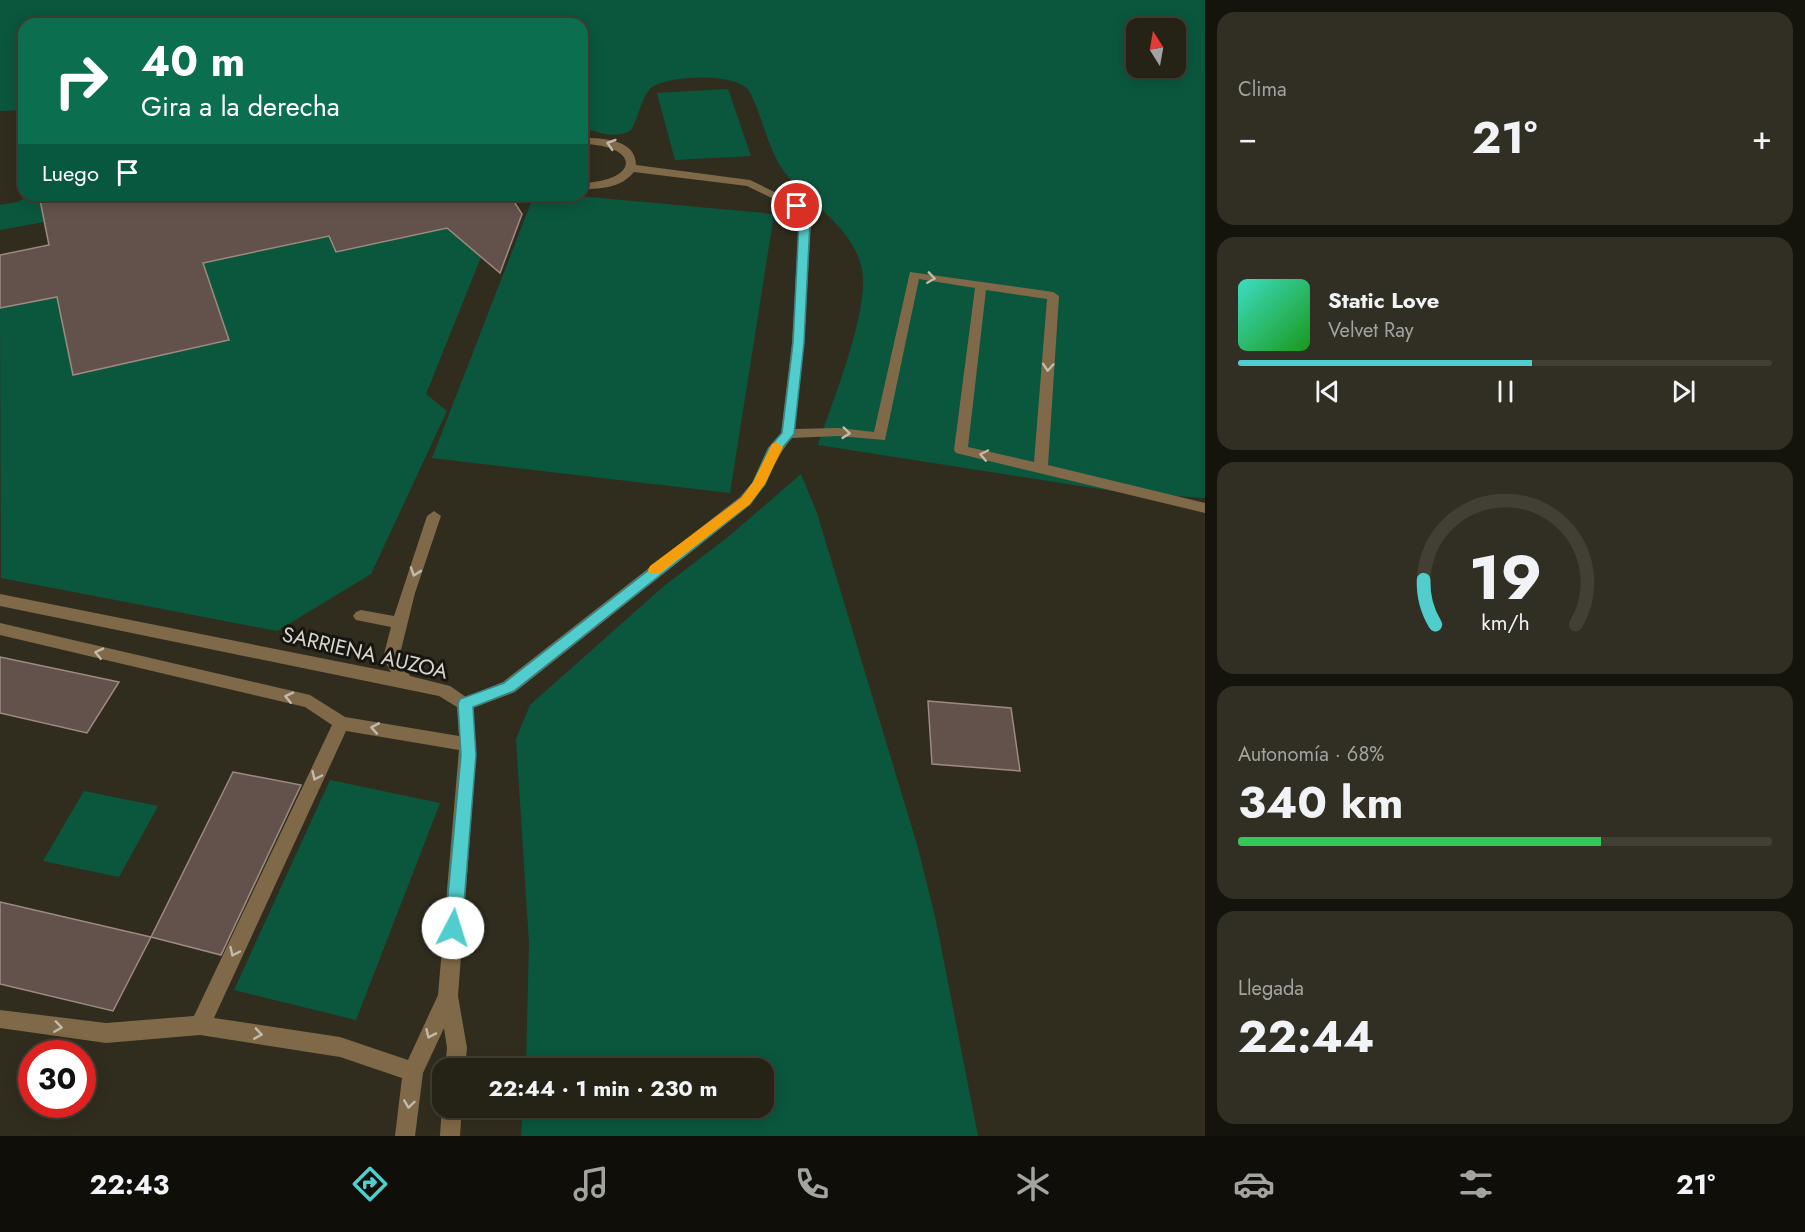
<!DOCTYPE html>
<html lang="es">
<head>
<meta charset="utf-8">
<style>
	:root { --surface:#252216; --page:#312f23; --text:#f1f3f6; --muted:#a3a4a1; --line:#423f35; --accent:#52cdcd }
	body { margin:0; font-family:Jost,sans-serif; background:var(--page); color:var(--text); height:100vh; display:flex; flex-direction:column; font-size:22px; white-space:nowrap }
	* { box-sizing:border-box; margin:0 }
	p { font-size:20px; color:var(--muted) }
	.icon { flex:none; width:33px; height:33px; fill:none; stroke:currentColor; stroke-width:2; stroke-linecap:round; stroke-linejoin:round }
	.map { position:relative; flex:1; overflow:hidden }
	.panel { display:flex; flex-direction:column; gap:12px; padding:12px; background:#14130c; width:600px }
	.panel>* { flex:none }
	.top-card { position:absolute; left:18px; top:18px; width:570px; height:183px; border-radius:18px; box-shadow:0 3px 15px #0003,0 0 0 2px var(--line); background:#0b6e4f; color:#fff; overflow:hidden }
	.needle { width:39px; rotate:349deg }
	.fabs { position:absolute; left:1126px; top:18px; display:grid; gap:12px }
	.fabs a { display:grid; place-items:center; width:60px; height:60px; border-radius:12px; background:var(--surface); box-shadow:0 3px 15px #0003,0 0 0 2px var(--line); font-size:30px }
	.speed { position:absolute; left:18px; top:1040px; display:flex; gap:12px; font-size:30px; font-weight:700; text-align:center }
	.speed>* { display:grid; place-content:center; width:78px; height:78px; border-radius:50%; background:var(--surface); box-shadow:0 3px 15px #0003,0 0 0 2px var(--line); line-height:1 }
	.speed .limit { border:9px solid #d22; background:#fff; color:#111 }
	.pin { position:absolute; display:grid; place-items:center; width:51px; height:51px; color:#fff; margin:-26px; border:3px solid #fff; border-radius:50%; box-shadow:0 2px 6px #0007 }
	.me { position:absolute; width:66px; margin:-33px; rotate:5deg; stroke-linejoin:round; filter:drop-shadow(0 0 4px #0008) }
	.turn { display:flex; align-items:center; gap:21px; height:126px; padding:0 24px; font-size:27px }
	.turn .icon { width:78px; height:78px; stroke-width:2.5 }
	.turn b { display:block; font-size:42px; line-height:51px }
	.then { display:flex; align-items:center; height:57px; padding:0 24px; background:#0003; gap:12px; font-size:22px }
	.big { font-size:45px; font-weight:700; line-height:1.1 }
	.panel .widget { flex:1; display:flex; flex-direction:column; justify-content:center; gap:9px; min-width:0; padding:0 21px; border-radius:18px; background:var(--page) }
	.panel .dial { align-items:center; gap:0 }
	.dial svg { height:156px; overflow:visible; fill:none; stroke:var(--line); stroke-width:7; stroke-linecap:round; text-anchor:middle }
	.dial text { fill:var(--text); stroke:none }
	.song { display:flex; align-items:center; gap:18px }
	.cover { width:72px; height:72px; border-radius:9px; background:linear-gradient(135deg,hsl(170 70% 55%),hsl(120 70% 35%)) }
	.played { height:6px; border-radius:3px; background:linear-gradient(90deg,var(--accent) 55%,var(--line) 55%) }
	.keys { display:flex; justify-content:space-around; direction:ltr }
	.heat { display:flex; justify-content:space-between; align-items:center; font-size:33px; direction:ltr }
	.charge { height:9px; border-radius:4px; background:linear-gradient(90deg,#34c759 68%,var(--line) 0) }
	.trip { position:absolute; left:432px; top:1058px; width:342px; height:60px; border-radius:18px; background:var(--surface); box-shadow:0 3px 15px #0003,0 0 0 2px var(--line); font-weight:700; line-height:60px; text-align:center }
	.dock { display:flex; height:96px; justify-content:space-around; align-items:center; background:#0f0e09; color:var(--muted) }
	.dock .icon { width:42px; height:42px }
	.dock .current { color:var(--accent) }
	.dock b { font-size:27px; color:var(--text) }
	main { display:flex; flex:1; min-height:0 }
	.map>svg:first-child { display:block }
	.green { fill:#0b573e; fill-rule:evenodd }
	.building { fill:#63514b; stroke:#9d8a83; stroke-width:1.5 }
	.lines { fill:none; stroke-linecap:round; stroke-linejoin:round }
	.minor { fill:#806948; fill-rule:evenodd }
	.oneway { stroke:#c2baab }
	.route { fill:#52cdcd; stroke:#358585; stroke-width:1.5 }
	.slow { fill:#f59e0b }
	.labels { text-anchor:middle; stroke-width:6; stroke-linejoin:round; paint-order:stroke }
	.street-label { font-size:21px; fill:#d8d5cc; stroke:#17150f }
</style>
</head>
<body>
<main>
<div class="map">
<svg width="1205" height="1136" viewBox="0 0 1205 1136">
	<rect width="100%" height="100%" fill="#312d1e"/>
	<g class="green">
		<path d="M0,0H1205V498L1119,492L818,445C832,402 870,311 862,269C853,227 811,205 786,174C767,150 763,115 749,91C738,72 664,75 650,89C640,100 639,117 631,130C616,140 597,132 582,127V24H24V110L0,111ZM1137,28H1176V68H1137Z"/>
		<path d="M728,89L751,156L675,160L657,93Z"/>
		<path d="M29,195H39L44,222L0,230V205L18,202Z"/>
		<path d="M534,195H567L774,214L730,493L432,458Z"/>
		<path d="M478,221L468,246L481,257L426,394L447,411L371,574L277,631L1,578L0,308L87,290L62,321L73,374L171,270L329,236L336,252Z"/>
		<path d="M801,474L817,513L918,848L936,921L978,1136H521L523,1107H764V1068H526L529,943L516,739L530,705L664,586L728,537Z"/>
		<path d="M330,780L440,803L356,1020L234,990Z"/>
		<path d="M84,791L158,806L119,877L43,861Z"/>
	</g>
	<g class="building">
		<path d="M39,195H510L522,214L500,273L447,228L336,252L329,236L203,263L229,340L73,375L57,297L0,308V255L49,245Z"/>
		<path d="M0,657L119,682L87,733L0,713Z"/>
		<path d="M928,701L1011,708L1020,771L932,764Z"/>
		<path d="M233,772L301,785L221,955L151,937Z"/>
		<path d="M0,902L151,937L113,1011L0,984Z"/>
	</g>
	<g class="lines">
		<g class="minor">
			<path d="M582,138C602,138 636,139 636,165L750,180L803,206L811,222L804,343L795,429L838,428L874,432L910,272L1053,292L1059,296L1048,465L1205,503V513L956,453L954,450L975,288L919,279L885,440L838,436L792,438C774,459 767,484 750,505L515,692L473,708L476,755L458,996L467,1048L465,1068H445L447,1048L444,1028L423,1073L415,1136H395L402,1078L340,1057L200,1035L106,1043L0,1028V1010L106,1023L194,1016L332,725L305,707L0,635V623L310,695L345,717L459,736L457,707L439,696L0,606V594L391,672L383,658L391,627L356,620L353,616L356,612L361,610L394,616L427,516L434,511L441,516L415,593L399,658L410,676L450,686L466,697L503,682L740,497L752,483L768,448L781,433L792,343L799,222L792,208L747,186L634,172C621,188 601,189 582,189V183C640,181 641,145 582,144ZM986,290L1047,299L1034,462L968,447ZM346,731L459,750L438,995L408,1060L340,1037L214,1018Z"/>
			<path d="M442,1105V1107H462L460,1136H440Z"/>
		</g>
	</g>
	<defs><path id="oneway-chevron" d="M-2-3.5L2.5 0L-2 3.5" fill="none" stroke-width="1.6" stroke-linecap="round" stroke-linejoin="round" transform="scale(1.5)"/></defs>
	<g class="oneway">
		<use href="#oneway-chevron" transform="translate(611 144) rotate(-162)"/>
		<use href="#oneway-chevron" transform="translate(931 278) rotate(8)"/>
		<use href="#oneway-chevron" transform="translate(1048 367) rotate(94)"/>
		<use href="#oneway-chevron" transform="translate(846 433) rotate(6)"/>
		<use href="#oneway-chevron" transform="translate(984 455) rotate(-168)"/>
		<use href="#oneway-chevron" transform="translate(415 572) rotate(109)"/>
		<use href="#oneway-chevron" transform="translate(99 653) rotate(-167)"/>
		<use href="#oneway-chevron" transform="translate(289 697) rotate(-167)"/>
		<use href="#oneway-chevron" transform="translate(375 728) rotate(-170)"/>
		<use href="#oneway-chevron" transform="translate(316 776) rotate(115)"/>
		<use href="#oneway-chevron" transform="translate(234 952) rotate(115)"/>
		<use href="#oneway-chevron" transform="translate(58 1027) rotate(8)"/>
		<use href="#oneway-chevron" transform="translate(258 1034) rotate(9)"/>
		<use href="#oneway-chevron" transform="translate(430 1034) rotate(114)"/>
		<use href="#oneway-chevron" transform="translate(409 1104) rotate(98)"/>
	</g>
	<path class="route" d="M797,203L802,206L810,222L804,343L794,434L779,452L765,484L750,504L514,691L473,707L476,755L462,928L459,933L453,936L447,933L445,928L461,755L458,704L460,699L504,683L741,498L753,483L769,448L782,433L793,343L799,222L792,206Z"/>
	<path class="slow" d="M777,442L783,447L765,484L750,504L660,573H650L648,570L650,566L741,498L753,482L772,444Z"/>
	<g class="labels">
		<g class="street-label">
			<text transform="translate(365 653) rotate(13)" y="7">SARRIENA AUZOA</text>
		</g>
	</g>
</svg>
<div class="fabs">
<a><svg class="needle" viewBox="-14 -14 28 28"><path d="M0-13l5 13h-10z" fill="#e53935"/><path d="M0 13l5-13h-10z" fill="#a3a4a1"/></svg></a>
</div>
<div class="speed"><div class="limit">30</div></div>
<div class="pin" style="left:797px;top:206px;background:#d93025"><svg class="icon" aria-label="arrive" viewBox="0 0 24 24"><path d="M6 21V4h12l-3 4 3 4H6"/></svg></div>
<svg class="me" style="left:453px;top:928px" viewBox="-20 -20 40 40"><circle r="19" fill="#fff"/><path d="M0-13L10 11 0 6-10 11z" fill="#52cdcd"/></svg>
<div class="trip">22:44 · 1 min · 230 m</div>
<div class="top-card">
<div class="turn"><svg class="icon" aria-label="right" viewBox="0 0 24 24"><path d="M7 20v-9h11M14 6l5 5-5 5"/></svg><div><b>40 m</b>Gira a la derecha</div></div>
<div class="then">Luego<svg class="icon" aria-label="arrive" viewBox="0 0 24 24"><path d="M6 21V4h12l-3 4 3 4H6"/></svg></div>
</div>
</div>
<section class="panel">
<div class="widget"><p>Clima</p>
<div class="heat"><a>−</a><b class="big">21°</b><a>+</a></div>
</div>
<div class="widget">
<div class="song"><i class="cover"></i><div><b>Static Love</b><p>Velvet Ray</p></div></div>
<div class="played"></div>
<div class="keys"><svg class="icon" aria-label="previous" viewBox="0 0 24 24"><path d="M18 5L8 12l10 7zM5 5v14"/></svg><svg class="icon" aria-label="pause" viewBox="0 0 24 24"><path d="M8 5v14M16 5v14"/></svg><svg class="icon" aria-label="next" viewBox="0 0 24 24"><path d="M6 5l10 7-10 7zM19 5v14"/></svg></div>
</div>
<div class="widget dial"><svg viewBox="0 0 100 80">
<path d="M14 69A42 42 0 1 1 86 69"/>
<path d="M14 69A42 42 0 0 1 8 46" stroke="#52cdcd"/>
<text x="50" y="56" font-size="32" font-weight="700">19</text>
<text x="50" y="72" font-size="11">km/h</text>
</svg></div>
<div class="widget"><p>Autonomía · 68%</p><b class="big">340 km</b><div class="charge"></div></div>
<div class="widget"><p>Llegada</p><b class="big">22:44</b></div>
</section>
</main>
<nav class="dock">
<b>22:43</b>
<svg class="icon current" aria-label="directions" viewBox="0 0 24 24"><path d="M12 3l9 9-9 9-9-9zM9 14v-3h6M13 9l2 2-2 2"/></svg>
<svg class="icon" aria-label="music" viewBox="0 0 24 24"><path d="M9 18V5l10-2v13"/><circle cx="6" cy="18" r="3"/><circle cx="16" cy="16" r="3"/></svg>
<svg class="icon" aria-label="phone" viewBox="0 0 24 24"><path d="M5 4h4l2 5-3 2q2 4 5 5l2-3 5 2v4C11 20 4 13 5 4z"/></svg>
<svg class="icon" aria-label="climate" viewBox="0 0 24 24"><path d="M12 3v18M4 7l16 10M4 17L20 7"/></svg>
<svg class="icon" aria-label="car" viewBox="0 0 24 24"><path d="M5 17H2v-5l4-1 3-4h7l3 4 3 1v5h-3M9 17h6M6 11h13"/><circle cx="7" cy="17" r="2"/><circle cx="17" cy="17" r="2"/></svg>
<svg class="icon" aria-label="filters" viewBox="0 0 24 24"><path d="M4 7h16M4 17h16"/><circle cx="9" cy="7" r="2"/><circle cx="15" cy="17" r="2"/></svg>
<b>21°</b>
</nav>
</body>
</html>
